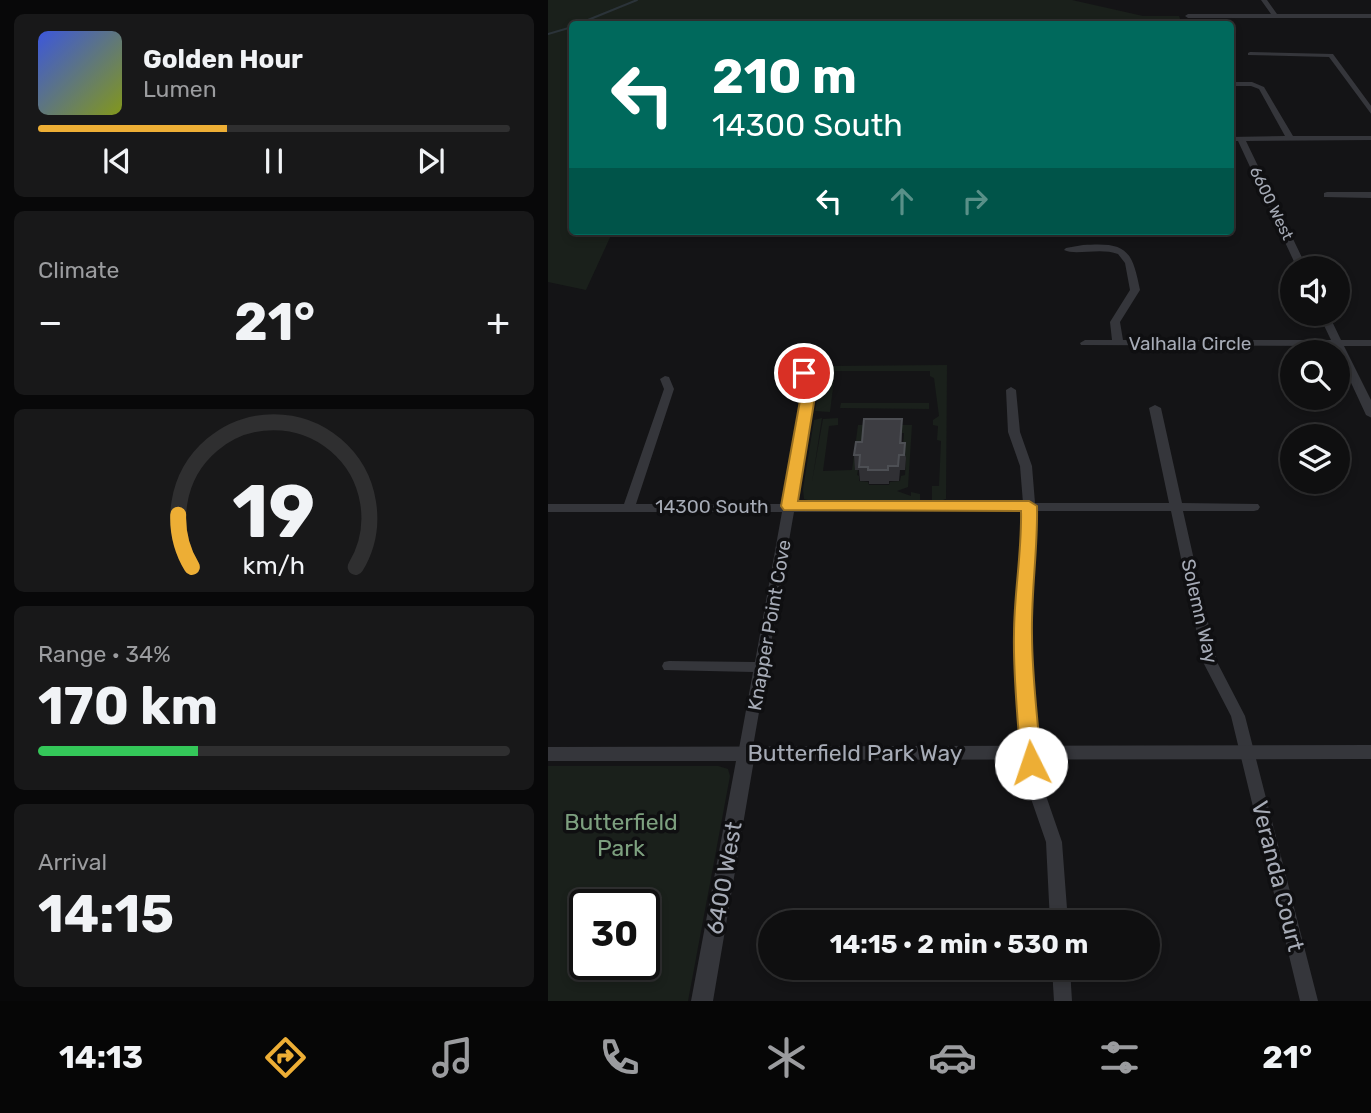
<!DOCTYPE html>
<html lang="en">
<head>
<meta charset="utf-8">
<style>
	:root { --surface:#0f0f10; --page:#181819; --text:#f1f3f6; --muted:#9b9c9f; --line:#2f2f30; --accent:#edae35 }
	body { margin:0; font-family:Rubik,sans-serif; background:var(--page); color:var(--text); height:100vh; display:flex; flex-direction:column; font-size:26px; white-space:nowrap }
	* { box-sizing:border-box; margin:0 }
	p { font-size:23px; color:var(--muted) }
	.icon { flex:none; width:38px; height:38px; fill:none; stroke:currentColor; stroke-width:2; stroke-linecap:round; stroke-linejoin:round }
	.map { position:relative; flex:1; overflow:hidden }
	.panel { display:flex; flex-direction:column; gap:14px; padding:14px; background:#080809; width:548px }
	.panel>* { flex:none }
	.banner { position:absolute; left:21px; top:21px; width:665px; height:214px; border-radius:7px; box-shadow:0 4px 10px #0003,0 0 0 2px var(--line); background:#00695c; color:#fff; overflow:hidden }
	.buttons { position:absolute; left:732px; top:256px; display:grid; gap:14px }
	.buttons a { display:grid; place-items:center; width:70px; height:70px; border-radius:50%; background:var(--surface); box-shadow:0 4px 10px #0003,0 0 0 2px var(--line); font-size:35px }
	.speed { position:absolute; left:21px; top:889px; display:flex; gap:14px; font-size:35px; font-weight:700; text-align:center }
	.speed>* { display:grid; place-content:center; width:91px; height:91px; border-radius:50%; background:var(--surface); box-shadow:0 4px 10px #0003,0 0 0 2px var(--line); line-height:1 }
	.speed .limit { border:4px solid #111; border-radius:10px; background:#fff; color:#111 }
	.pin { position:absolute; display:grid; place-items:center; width:60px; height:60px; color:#fff; margin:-30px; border:4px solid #fff; border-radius:50%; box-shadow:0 2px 7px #0007 }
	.me { position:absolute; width:77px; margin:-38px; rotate:356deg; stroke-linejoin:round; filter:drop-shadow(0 0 5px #0008) }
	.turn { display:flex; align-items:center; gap:24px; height:147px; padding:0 28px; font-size:32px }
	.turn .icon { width:91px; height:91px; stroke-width:2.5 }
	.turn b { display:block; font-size:49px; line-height:60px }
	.lanes { display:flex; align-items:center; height:66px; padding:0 28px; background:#0003; justify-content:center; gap:35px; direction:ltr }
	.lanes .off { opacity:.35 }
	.big { font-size:52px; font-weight:700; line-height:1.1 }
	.panel .widget { flex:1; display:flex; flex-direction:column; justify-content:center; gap:10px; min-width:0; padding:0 24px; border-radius:10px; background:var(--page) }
	.panel .dial { align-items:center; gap:0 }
	.dial svg { height:182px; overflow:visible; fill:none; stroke:var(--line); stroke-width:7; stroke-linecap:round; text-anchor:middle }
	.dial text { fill:var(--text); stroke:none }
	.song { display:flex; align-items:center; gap:21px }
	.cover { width:84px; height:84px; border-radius:10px; background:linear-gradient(135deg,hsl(230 70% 55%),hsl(70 70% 35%)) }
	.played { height:7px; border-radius:4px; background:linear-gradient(90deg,var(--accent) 40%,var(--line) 40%) }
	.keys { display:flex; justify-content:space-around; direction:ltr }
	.heat { display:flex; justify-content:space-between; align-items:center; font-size:38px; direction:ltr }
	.charge { height:10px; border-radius:5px; background:linear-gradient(90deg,#34c759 34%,var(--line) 0) }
	.trip { position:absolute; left:210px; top:910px; width:402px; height:70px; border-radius:35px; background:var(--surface); box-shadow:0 4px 10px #0003,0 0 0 2px var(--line); font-weight:700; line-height:70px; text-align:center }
	.menu { display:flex; height:112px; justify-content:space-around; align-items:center; background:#060606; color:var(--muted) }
	.menu .icon { width:49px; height:49px }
	.menu .active { color:var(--accent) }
	.menu b { font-size:32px; color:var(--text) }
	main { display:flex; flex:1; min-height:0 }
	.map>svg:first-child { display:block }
	.green { fill:#1a201b; fill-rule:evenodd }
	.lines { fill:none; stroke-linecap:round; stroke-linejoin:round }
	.stream { stroke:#2b3339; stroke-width:2 }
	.minor { fill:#35363b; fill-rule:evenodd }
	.tertiary { fill:#35363b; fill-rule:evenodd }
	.wall { fill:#303034 }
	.building { fill:#3d3d42; stroke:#4d4f54; stroke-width:2 }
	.route { fill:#edae35; stroke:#9a7122; stroke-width:2 }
	.labels { text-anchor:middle; stroke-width:7; stroke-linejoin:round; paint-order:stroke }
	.far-street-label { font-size:16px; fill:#a6abb6; stroke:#0f0f11 }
	.street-label { font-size:19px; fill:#a6abb6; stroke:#0f0f11 }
	.near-street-label { font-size:23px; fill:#a6abb6; stroke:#0f0f11 }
	.near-park-label { font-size:23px; fill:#7da07f; stroke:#0f0f11 }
</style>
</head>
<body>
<main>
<section class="panel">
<div class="widget">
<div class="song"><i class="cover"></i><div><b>Golden Hour</b><p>Lumen</p></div></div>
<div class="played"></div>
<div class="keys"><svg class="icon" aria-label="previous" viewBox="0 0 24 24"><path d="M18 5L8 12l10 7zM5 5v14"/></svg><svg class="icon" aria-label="pause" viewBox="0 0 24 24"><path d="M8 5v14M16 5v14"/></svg><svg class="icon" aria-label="next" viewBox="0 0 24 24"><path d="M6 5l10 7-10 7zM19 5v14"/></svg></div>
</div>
<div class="widget"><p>Climate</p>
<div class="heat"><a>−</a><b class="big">21°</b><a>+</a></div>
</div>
<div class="widget dial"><svg viewBox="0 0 100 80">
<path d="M14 69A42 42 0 1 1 86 69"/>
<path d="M14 69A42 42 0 0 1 8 46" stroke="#edae35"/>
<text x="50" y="56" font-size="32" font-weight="700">19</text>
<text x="50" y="72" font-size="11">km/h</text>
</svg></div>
<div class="widget"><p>Range · 34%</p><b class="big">170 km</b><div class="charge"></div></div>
<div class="widget"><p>Arrival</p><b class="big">14:15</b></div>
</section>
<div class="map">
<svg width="824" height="1001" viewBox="0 0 824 1001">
	<rect width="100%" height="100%" fill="#141416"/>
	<g class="green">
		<path d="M0,0H524L595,16H631L634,24H24V231H65L38,290L0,282Z"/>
		<path d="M399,365L398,499H395L402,502L384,501V486H391L393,441L389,440L390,426L385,425V420L391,416L386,378L382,376V371H287L282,412L267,411L274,370H281L282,366Z"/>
		<path d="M293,403H381V409L292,408Z"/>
		<path d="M274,418L264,482L275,419L290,418V425L281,426L275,471L304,470L310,425H364L360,487L349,491L363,496V492L372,494V502L264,501L256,499L255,489L266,420ZM317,433H356L354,457L358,458L357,475L353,476L352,481L342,482L341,485H321L320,482L311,481V476L309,475Z"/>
		<path d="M0,766H170L180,769L182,776L140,1001H0ZM37,905H96V964H37Z"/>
	</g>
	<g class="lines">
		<g class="stream">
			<path d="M30,24L89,0"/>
			<path d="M0,34L24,27"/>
		</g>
		<g class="minor">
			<path d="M713,0H719L729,14H824V18H640L637,16L640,14H723Z"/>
			<path d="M702,52L785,54L824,107V115L781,57L700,55V53Z"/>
			<path d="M682,82H704L716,87L745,136H824V140L698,141L759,268H749L690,141H682V137L737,136L711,89L703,86H682Z"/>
			<path d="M779,192H824V198L776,197V193Z"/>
			<path d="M535,245C578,242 584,249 592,290L572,322L575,340H783L770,313H780L793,340H824V346H796L824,402V418L818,415L786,346L533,345L532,343L537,340H564L562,322L582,290L577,263L570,254C552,247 528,256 516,250L518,248Z"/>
			<path d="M256,370L260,371L267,384L247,504L475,503L472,466L460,432L458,390L463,387L468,390L472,432L484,466L487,503H621L601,408L607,405L613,408L634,503L710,504L712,507L710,510L706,511H635L669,662L697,716L770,1001H752L683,716L655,662L623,511H487L488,547L482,596V637L490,752L496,790L514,842L520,922H502L498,842L480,790L474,752L468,637V596L476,547L475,511L246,512L203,758L198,760L193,758L190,754L205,672L116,670L114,666L116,662L121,661L207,662L234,512H0V504H76L116,389L112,379L117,376L121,377L126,389L88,504H235L257,384L251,373Z"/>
			<path d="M504,968H522L524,1001H506Z"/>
		</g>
		<path class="tertiary" d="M824,745V759L206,760L165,1001H143L188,761H0V747Z"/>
	</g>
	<path class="wall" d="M354,419V443L358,458L357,470H352L351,481H341V484H321V481H312L311,470H307L306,455L314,442Z"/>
	<path class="building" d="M316,419H354L352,443H357L356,455H351L350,466H340V470H320V467H311L312,455H306L308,442H314Z"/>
	<path class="route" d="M256,368L261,370L269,384L250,501H481L489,506C490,549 483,591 484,635C484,677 490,720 493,763L490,769L483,771L476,769L473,763C470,720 465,677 466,634C466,593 474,553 473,511L236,510L233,506L255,384L249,373Z"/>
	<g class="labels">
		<g class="far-street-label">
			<text transform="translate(724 203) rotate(64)" y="6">6600 West</text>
		</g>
		<g class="street-label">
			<text x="642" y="350">Valhalla Circle</text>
			<text x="164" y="513">14300 South</text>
			<text transform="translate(652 611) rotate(77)" y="7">Solemn Way</text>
			<text transform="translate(221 625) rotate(-80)" y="7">Knapper Point Cove</text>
		</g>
		<g class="near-street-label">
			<text x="307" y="761">Butterfield Park Way</text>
			<text transform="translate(730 876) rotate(76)" y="8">Veranda Court</text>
			<text transform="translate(176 878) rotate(-80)" y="8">6400 West</text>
		</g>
		<g class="near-park-label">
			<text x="73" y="830">Butterfield<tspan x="73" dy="26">Park</tspan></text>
		</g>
	</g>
</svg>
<div class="buttons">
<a><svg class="icon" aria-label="sound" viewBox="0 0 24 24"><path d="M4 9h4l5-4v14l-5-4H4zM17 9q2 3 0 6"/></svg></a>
<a><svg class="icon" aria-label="search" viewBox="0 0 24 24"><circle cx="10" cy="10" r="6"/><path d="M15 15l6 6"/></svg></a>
<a><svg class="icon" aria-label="layers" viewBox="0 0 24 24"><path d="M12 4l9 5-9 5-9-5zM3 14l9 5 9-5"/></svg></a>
</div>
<div class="speed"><div class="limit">30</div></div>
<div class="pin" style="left:256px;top:373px;background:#d93025"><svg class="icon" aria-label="arrive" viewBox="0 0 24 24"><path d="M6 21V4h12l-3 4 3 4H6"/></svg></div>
<svg class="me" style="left:483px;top:763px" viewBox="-20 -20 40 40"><circle r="19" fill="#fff"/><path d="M0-13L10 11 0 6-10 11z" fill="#edae35"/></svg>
<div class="trip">14:15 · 2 min · 530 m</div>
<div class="banner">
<div class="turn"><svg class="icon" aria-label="left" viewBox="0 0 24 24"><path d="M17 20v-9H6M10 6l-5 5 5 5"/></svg><div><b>210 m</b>14300 South</div></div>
<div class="lanes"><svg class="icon" aria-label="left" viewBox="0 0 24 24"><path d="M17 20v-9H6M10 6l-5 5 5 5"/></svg><svg class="icon off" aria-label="ahead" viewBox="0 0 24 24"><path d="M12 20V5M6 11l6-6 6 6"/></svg><svg class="icon off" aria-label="right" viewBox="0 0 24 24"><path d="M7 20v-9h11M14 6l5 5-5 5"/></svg></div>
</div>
</div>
</main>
<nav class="menu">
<b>14:13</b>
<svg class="icon active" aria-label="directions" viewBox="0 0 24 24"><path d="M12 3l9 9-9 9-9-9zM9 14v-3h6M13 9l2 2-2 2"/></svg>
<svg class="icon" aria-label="music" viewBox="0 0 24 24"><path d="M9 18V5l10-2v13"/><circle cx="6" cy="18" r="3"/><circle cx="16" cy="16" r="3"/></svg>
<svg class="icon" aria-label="phone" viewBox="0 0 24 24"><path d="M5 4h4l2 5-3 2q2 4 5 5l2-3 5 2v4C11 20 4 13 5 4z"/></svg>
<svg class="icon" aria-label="climate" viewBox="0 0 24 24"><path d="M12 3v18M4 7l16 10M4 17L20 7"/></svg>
<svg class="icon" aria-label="car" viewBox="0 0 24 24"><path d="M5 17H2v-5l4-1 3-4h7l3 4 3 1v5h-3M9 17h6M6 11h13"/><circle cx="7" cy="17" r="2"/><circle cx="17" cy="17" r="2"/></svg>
<svg class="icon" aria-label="filters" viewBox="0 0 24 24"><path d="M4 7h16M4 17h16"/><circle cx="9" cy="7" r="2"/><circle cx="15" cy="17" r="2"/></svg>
<b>21°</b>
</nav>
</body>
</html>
